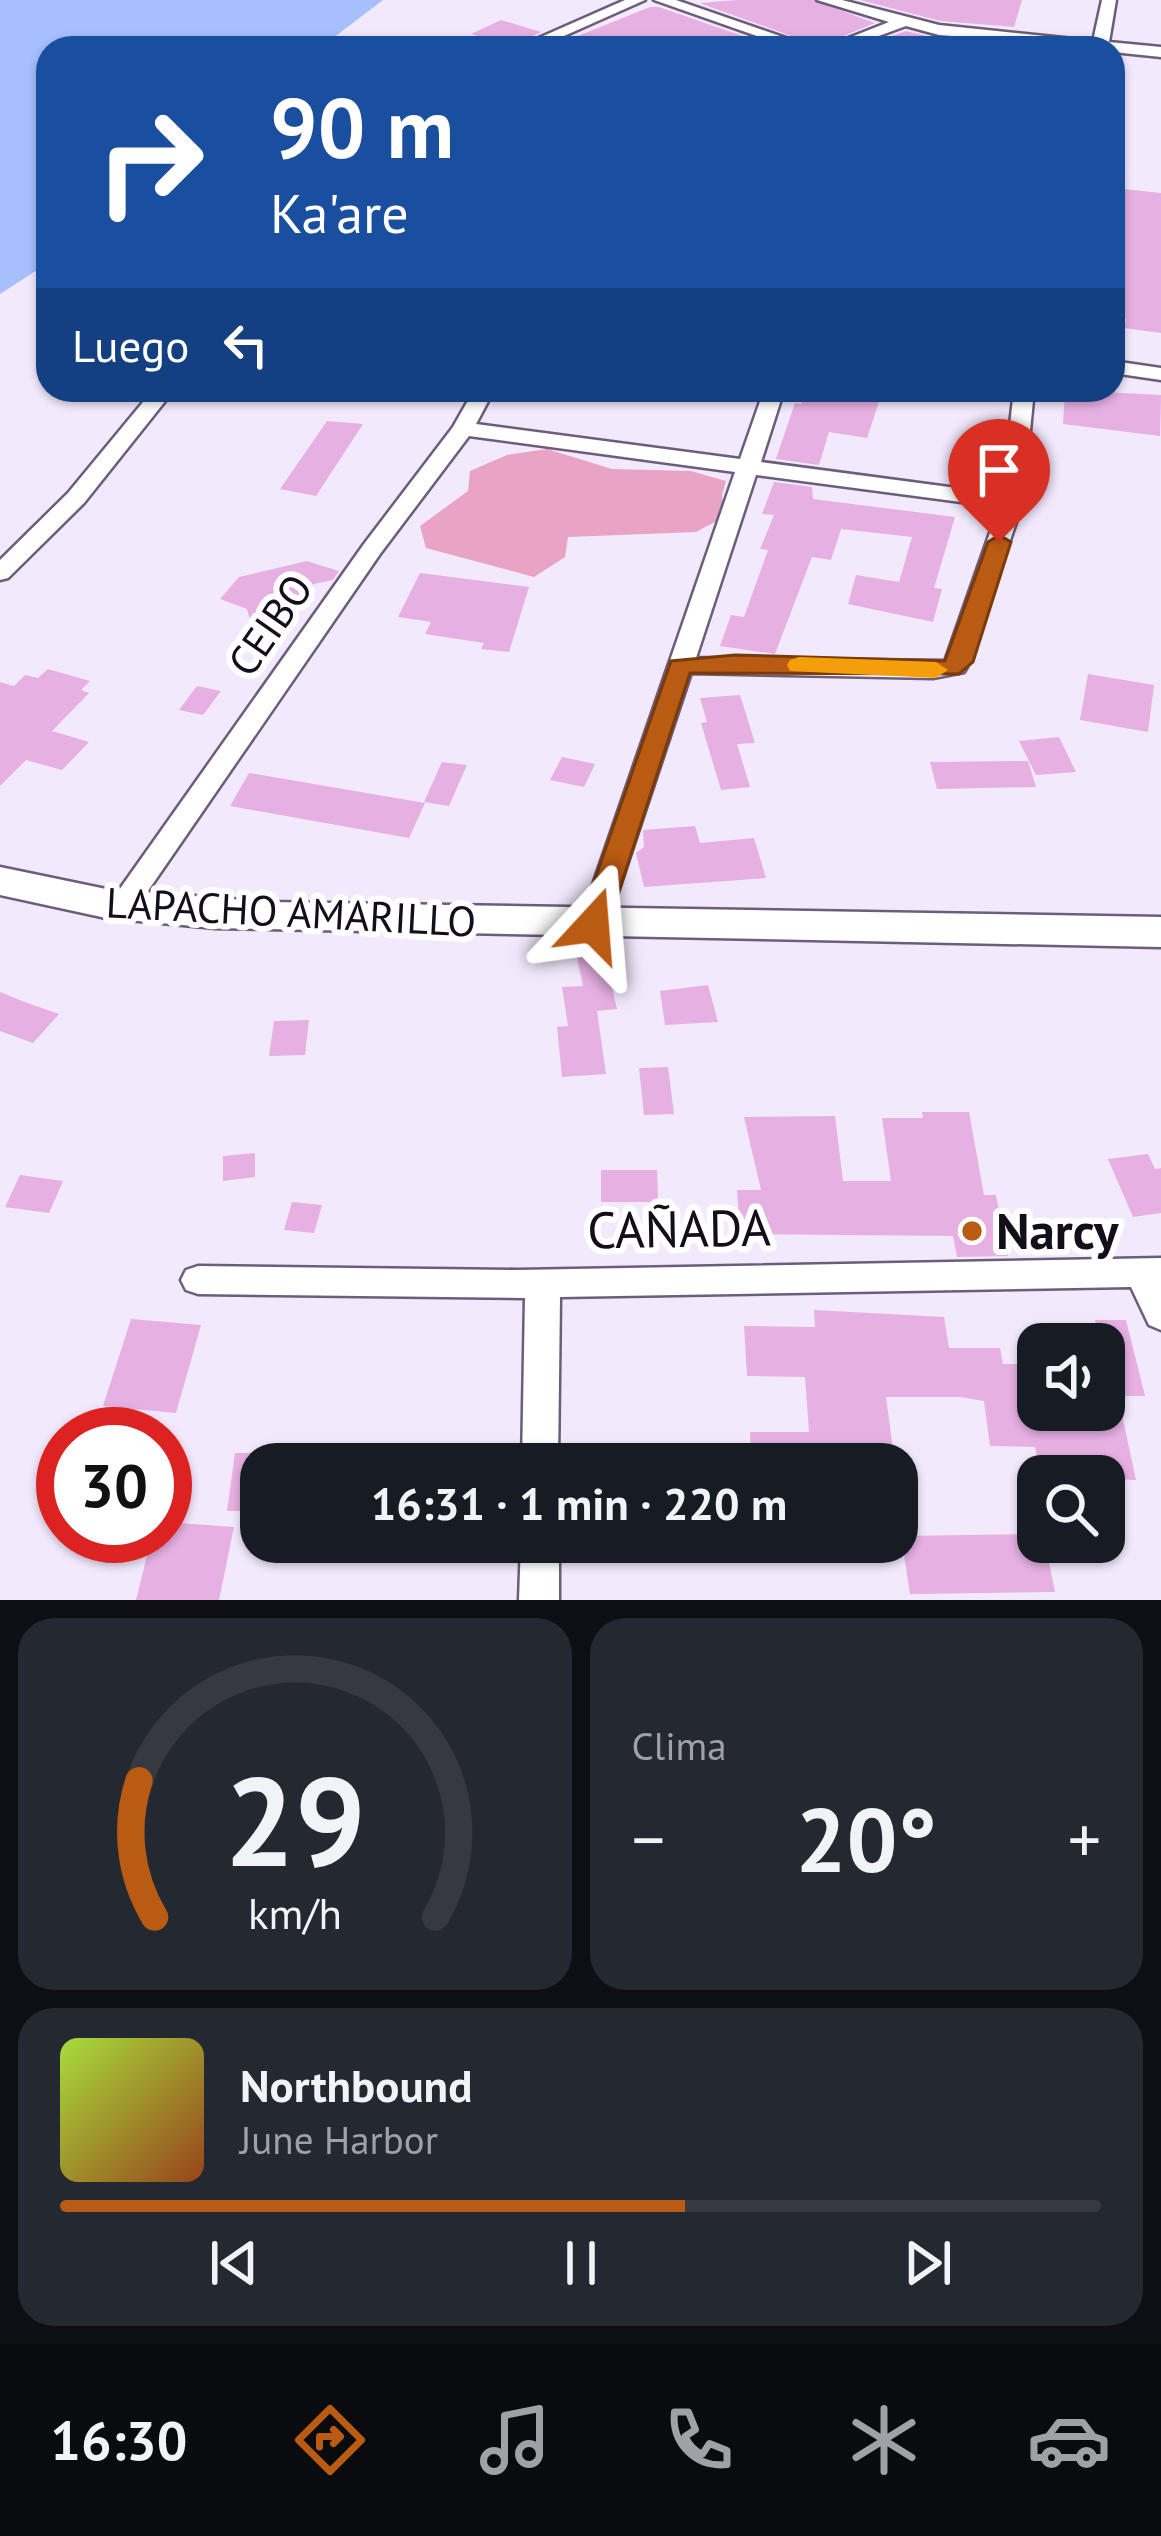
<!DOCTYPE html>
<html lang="es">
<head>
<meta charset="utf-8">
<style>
	:root { --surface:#171b24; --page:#242831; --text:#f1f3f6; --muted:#9ea1a6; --line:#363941; --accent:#ba5b13 }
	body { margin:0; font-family:"PT Sans",sans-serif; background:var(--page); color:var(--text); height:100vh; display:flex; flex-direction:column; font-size:45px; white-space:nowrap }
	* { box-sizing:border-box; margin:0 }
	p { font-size:39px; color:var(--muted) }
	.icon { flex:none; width:66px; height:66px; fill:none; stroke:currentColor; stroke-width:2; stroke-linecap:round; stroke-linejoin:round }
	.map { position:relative; height:1600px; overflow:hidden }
	.sheet { display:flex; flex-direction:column; gap:18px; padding:18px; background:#0d0f14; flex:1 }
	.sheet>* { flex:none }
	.top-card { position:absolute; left:36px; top:36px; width:1089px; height:366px; border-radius:36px; box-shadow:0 3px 9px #0004; background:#1a4fa0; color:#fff; overflow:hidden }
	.buttons { position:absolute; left:1017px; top:1323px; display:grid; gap:24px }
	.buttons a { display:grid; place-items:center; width:108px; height:108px; border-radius:24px; background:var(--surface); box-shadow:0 3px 9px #0004; font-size:60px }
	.speed { position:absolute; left:36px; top:1407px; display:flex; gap:24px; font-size:60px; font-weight:700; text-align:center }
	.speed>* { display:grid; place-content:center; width:156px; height:156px; border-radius:50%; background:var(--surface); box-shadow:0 3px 9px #0004; line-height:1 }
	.speed .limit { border:18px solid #d22; background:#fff; color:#111 }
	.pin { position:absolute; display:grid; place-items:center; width:102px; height:102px; color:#fff; margin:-123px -51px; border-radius:50% 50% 50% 0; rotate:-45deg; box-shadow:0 0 12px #0007 }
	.pin .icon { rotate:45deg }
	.me { position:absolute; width:132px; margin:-66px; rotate:19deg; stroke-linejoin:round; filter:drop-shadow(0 0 9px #0008) }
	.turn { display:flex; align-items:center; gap:42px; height:252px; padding:0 36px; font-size:54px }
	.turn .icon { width:156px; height:156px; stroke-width:2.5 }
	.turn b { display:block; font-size:84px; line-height:102px }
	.then { display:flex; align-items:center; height:114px; padding:0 36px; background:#0003; gap:24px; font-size:45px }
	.big { font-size:90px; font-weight:600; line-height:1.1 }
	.sheet .widget { flex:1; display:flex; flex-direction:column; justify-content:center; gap:18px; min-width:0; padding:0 42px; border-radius:36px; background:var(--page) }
	.sheet .dial { align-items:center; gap:0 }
	.dial svg { height:312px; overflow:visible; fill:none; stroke:var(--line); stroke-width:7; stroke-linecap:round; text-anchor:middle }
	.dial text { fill:var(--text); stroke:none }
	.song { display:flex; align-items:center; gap:36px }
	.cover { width:144px; height:144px; border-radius:18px; background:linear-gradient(135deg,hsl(80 70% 55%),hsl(20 70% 35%)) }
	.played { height:12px; border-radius:6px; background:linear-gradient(90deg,var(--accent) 60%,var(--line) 60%) }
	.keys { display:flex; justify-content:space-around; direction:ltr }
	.heat { display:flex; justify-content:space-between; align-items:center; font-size:66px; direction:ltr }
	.sheet .tiles { flex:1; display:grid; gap:18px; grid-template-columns:1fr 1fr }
	.widget:last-child { grid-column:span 2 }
	.trip { position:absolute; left:240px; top:1443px; width:678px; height:120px; border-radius:36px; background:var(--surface); box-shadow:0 3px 9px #0004; font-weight:600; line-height:120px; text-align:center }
	.tabs { display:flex; height:192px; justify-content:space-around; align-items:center; background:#090b0e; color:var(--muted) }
	.tabs .icon { width:84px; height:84px }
	.tabs .selected { color:var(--accent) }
	.tabs b { font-size:54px; color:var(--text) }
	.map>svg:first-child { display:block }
	.forest { fill:#e9a3c4 }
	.water { fill:#a7bffd }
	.building { fill:#e7b0e2 }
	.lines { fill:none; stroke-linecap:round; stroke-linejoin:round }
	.street-casing { stroke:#6c5d7a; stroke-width:5 }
	.secondary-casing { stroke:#6c5d7a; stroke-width:5 }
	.street { fill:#fff; fill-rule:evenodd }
	.secondary { fill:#fff; fill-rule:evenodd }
	.route { fill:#ba5b13; stroke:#793b0c; stroke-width:3 }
	.slow { fill:#f59e0b }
	.poi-dot { fill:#ba5b13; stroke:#fff; stroke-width:4.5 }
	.labels { text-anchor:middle; stroke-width:12; stroke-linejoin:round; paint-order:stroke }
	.street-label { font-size:42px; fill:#140e1a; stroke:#fff }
	.near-street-label { font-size:51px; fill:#140e1a; stroke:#fff }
	.near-poi-label { font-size:51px; font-weight:bold; fill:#140e1a; stroke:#fff; text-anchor:start }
</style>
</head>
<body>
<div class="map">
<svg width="1161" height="1600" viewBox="0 0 1161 1600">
	<rect width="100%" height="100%" fill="#f3e9fd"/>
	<path class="forest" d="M547,449L612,469L691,471L726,481L722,495L724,517L696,532L568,537L565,557L534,577L426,548L420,526L468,491L470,471L507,455Z"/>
	<path class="water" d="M0,0H383L320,48H48V263L0,294Z"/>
	<g class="building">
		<path d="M737,0H813L875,23L819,46L699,3Z"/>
		<path d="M860,0H1022L1014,27L940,21Z"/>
		<path d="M650,7H659L777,48H548Z"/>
		<path d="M501,20L541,32L512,46L471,34Z"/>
		<path d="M906,31L938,39L962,41L931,39L926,48H859Z"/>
		<path d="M1113,188L1161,193V333L1124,328L1126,319L1113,317Z"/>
		<path d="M808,390H883L867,438L829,432L819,465L776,459L795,403L801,404Z"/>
		<path d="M1065,390L1161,395L1160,436L1063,424Z"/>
		<path d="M327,421L363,424L316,496L280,489Z"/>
		<path d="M774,482L812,487L813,499L955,517L934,588L942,589L933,622L848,604L856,575L899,582L912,537L841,529L831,560L812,557L775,654L720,646L731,615L744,617L768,550L760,549L774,515L762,514Z"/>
		<path d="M307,561L339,571L333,580L314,584L294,613L276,610L271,617L250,620L247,609L220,599L239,577Z"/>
		<path d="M420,573L529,587L509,652L481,649L484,643L425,634L431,622L398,617Z"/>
		<path d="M48,669L90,681L81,690L89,693L52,731L89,742L62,770L26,760L0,786V682L14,686L25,675L38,678Z"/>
		<path d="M1088,674L1154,685L1148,732L1080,720Z"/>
		<path d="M197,686L221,691L203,715L179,710Z"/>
		<path d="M740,695L755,743L737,744L750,787L721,790L701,723L707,722L700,698Z"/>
		<path d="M1059,737L1076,772L1036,775L1019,741Z"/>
		<path d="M562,757L595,764L584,787L550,780Z"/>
		<path d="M1028,761L1036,787L937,789L930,762Z"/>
		<path d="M442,762L467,765L449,806L424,802Z"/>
		<path d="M249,773L425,803L409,838L230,806Z"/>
		<path d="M695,826L700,843L754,838L766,878L644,887L636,853L644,847L643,830Z"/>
		<path d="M602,945L617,1009L597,1011L606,1074L562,1077L557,1027L568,1026L562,987L583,986L575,948Z"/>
		<path d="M708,985L718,1022L665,1025L660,991Z"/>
		<path d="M0,992L22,1001L59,1014L33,1043L0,1031Z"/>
		<path d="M309,1020L305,1055L269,1056L274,1021Z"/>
		<path d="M668,1067L674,1114L644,1115L639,1068Z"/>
		<path d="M922,1112H969L984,1195H996L1008,1256L957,1257L953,1236L740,1234L737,1190H761L744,1117L835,1116L843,1181H891L882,1118H923Z"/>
		<path d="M255,1153V1177L223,1181V1156Z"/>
		<path d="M1148,1154L1155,1169L1161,1168V1213L1133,1217L1108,1159Z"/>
		<path d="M601,1170H657L658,1202H601Z"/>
		<path d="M20,1175L63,1181L49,1213L5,1207Z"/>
		<path d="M292,1202L322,1205L314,1233L284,1230Z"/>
		<path d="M814,1310L944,1317L949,1348H1000L1003,1364H1021L1030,1409L1121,1410L1136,1480L1041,1476L1035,1447L990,1446L984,1401L960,1397H886L895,1464H752L750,1432H809L805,1377L747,1376L744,1326L815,1327Z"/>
		<path d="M131,1319L201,1325L176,1413L103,1406Z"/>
		<path d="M1095,1320H1126L1145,1396H1112Z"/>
		<path d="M235,1453H261V1511H227Z"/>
		<path d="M165,1522L234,1527L219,1600H136L152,1536H165Z"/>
		<path d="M1038,1534V1542H1045L1055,1592L910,1594L901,1536Z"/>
	</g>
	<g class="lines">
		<defs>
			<g id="street">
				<path d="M625,0H645L537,48H516Z"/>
				<path d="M654,0H676L815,48H791Z"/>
				<path d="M817,0H842L939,25L1093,41L1102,0H1116L1109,42L1161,47V57L1113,52V48L939,35L906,26L846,48H823L889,22Z"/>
				<path d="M1113,361L1161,368V380L1113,373Z"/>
				<path d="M153,390H174L84,503L8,578L0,580V560L68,493Z"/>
				<path d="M474,390H494L476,424L740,459L764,390H784L761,462L1002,494L1014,390H1034L1023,502L967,667L964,672L933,678L691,673L607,925L603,932H583L579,925L735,472L469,436L380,554L132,914H112L108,907L112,900L364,544L453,427ZM756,475L999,507L945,661L696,658Z"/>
				<path d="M1161,1258V1330L1149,1325L1131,1287L560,1297L558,1464H522L525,1298L198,1294L186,1290L181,1280L186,1270L198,1266L518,1270Z"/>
				<path d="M521,1542H559V1600H519Z"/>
			</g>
			<path id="secondary" d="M0,867L106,889L270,902L1161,917V947L215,928L106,918L0,895Z"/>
		</defs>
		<use href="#street" class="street-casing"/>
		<use href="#secondary" class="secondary-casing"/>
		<use href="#street" class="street"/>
		<use href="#secondary" class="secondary"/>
	</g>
	<path class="route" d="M999,535L1011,542L973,662L959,674L690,673L608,925L603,932H583L579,925L671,661L735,655L945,661L988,542Z"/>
	<path class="slow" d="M799,657L936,662L948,670L936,678L790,671L787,665L790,660Z"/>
	<circle class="poi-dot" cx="972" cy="1231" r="12"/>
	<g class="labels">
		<g class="street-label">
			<text transform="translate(270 625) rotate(-55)" y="15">CEIBO</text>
			<text transform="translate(291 912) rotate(3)" y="15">LAPACHO AMARILLO</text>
		</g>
		<g class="near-street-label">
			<text transform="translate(679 1229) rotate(-1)" y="18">CAÑADA</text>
		</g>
		<g class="near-poi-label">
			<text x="996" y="1249">Narcy</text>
		</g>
	</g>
</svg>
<div class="buttons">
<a><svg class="icon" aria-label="sound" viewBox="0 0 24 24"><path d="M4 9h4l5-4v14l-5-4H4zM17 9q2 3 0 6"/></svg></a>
<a><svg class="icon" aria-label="search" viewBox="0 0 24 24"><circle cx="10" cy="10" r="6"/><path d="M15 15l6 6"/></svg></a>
</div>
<div class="speed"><div class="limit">30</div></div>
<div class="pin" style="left:999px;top:542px;background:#d93025"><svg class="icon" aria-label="arrive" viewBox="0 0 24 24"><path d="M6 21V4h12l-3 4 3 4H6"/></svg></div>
<svg class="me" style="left:593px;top:925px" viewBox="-20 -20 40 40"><path d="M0-17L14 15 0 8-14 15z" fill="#ba5b13" stroke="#fff" stroke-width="4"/></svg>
<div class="trip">16:31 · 1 min · 220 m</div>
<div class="top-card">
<div class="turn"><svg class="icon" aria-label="right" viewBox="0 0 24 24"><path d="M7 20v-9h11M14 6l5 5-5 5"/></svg><div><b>90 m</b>Ka'are</div></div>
<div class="then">Luego<svg class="icon" aria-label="left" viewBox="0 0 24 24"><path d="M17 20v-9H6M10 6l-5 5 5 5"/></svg></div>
</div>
</div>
<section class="sheet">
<div class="tiles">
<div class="widget dial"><svg viewBox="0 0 100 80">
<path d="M14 69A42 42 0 1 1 86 69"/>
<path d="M14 69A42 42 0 0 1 10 34" stroke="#ba5b13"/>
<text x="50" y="56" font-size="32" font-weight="700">29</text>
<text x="50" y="72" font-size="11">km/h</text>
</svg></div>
<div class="widget"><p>Clima</p>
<div class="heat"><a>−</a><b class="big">20°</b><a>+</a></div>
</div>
<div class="widget">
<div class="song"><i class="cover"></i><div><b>Northbound</b><p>June Harbor</p></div></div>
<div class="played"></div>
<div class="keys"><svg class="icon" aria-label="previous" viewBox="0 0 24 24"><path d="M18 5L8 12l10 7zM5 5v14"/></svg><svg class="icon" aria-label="pause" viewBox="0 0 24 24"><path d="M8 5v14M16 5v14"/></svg><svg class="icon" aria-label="next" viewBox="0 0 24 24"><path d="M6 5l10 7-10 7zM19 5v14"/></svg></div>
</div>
</div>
</section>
<nav class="tabs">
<b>16:30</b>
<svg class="icon selected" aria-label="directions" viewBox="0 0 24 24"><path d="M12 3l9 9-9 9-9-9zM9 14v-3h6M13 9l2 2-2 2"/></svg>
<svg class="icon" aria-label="music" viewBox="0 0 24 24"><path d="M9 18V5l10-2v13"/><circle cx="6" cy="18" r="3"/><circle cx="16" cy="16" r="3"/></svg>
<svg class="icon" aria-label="phone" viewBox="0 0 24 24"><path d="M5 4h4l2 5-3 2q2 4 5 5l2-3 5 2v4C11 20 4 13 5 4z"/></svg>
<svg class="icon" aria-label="climate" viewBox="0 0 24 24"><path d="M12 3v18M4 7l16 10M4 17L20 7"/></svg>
<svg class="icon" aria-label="car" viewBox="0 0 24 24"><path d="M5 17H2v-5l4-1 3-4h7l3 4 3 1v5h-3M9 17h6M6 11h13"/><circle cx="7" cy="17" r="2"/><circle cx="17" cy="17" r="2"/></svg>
</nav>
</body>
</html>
